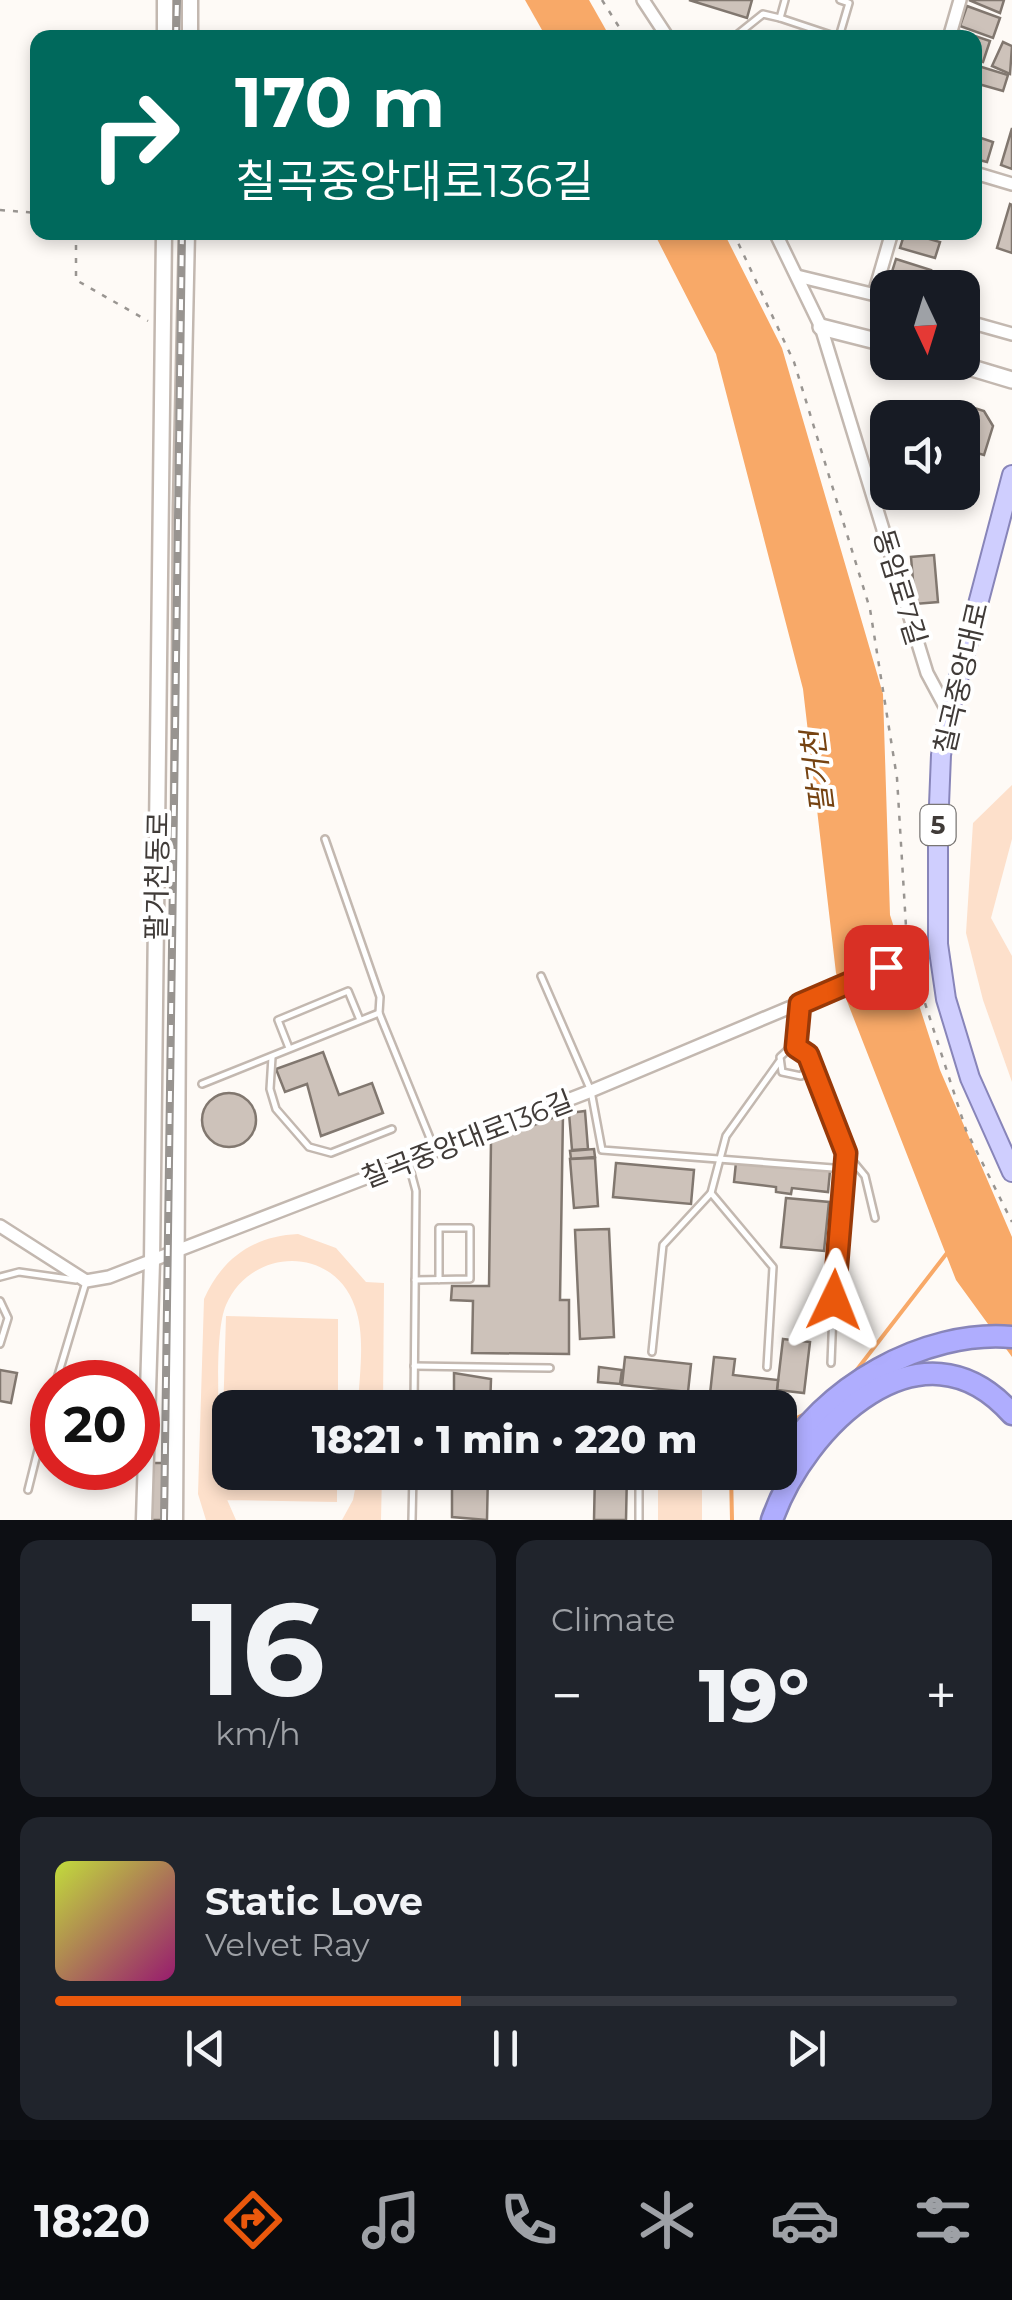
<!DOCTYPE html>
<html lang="en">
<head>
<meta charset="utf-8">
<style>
	:root { --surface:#171b24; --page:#20242c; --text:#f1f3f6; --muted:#9ea1a6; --line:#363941; --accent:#ea580c }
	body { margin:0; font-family:Montserrat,"Noto Sans KR",sans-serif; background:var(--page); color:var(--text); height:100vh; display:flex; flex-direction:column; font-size:38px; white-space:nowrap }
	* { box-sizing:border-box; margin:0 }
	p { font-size:32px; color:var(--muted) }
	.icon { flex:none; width:55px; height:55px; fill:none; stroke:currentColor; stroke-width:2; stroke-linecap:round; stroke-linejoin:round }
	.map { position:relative; height:1520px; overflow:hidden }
	.panel { display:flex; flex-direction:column; gap:20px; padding:20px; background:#0d0f14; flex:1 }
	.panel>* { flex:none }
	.banner { position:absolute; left:30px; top:30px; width:952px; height:210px; border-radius:20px; box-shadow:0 5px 15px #0003; background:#00695c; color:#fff; overflow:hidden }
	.needle { width:65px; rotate:176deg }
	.buttons { position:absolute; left:870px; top:270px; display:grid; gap:20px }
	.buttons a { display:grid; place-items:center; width:110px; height:110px; border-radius:20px; background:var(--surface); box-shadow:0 5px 15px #0003; font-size:50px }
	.speed { position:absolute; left:30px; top:1360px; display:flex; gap:20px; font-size:50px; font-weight:700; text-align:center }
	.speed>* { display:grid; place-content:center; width:130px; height:130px; border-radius:50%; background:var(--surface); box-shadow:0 5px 15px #0003; line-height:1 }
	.speed .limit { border:15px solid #d22; background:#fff; color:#111 }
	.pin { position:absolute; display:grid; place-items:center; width:85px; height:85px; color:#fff; margin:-42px; border-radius:20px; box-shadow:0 5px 15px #0006 }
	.me { position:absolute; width:110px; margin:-55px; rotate:2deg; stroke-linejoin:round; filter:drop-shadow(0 0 8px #0008) }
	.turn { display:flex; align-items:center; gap:35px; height:210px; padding:0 40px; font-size:45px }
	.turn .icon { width:130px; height:130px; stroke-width:2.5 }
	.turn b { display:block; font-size:70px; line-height:85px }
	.big { font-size:75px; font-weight:800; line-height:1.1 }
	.panel .card { flex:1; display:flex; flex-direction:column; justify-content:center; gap:15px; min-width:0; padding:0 35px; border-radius:20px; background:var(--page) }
	.panel .dial { align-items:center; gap:0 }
	.dial b { font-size:130px; line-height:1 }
	.song { display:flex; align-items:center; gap:30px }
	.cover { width:120px; height:120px; border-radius:15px; background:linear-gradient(135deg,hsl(70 70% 55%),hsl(320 70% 35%)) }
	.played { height:10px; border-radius:5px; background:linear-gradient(90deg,var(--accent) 45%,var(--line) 45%) }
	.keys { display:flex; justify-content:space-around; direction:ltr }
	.heat { display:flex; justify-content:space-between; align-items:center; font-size:55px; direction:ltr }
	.panel .tiles { flex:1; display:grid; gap:20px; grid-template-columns:1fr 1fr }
	.card:last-child { grid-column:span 2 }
	.trip { position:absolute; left:212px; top:1390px; width:585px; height:100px; border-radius:20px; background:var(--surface); box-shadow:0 5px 15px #0003; font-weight:800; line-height:100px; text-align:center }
	.menu { display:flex; height:160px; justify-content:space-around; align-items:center; background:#090b0e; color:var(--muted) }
	.menu .icon { width:70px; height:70px }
	.menu .selected { color:var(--accent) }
	.menu b { font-size:45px; color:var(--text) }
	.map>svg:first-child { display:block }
	.green { fill:#fde0cb }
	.water { fill:#f8a968 }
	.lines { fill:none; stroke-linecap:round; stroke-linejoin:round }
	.stream { stroke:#f8a968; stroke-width:4 }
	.building { fill:#cdc2ba; stroke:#81776f; stroke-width:2.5 }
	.service-casing { stroke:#c3b8b0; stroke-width:10 }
	.minor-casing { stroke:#c3b8b0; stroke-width:16 }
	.tertiary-casing { stroke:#c3b8b0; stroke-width:19 }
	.secondary-casing { stroke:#c3b8b0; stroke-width:20 }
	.primary-casing { stroke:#8885b9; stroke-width:22 }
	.motorway-casing { stroke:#8885b9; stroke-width:25 }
	.path { stroke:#999591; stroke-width:2.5; stroke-dasharray:5 8; stroke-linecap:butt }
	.service { stroke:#fff; stroke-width:5 }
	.minor { stroke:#fff; stroke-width:11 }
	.tertiary { stroke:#fff; stroke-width:14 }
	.secondary { stroke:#fff; stroke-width:15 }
	.primary { stroke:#cfcefe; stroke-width:18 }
	.motorway { stroke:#afadfe; stroke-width:20 }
	.rail-casing { stroke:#989490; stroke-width:8 }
	.rail { stroke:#fff; stroke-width:4; stroke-dasharray:11; stroke-linecap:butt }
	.minor-bridge-casing { stroke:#c3b8b0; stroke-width:16; stroke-linecap:butt }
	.minor-bridge { stroke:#fff; stroke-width:11 }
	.route-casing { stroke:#983908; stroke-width:25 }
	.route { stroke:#ea580c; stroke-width:18 }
	.labels { text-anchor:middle; stroke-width:8; stroke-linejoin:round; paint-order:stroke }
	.shield { fill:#fff; stroke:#797674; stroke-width:2.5 }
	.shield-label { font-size:25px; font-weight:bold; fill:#403b38 }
	.street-label { font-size:28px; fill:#403b38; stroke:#fff }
	.water-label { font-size:30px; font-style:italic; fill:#764312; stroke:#fff }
</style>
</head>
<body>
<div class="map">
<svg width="1012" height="1520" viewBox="0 0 1012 1520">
	<rect width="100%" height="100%" fill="#fefaf6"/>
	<g class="green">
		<path d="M1012,785V839L991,918L1012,956V1082L983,1000L966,933L973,823Z"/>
		<path d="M298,1234L336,1248L366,1282L384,1283L383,1407H358C359,1377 366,1337 355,1307C334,1245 251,1247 226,1305C212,1337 221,1443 221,1483L226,1316L338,1319V1407L230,1408V1472L337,1473V1502L227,1500L221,1486L236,1520H206L198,1494L204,1299C222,1258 254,1236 298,1234Z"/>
		<path d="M358,1473H382L381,1520H342L353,1500Z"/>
		<rect x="658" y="1473" width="44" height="47"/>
	</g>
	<g class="water">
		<path d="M525,0H589L610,37H546Z"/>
		<path d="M654,233H724L782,348L883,694L890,915L940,1070L1012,1237V1357L956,1280L836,973L803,689L716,354Z"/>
	</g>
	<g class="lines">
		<g class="stream">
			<path d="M852,1376L947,1253"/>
			<path d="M780,1426L807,1413"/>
			<path d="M731,1472L732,1520"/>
		</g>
	</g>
	<g class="building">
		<path d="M689,0H752L747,18Z"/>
		<path d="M969,0H1004L1000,13Z"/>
		<path d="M967,6L1000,18L993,38L960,26Z"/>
		<path d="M960,31L990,41L983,62L975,60V38H958Z"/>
		<path d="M1003,42L1012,46L1010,74L992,66Z"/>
		<path d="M975,65L1008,75L1003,91L975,83Z"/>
		<path d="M1012,128V169L1001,165Z"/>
		<path d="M975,136L993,142L987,162L975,159Z"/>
		<path d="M1010,204L1012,205V253L997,248Z"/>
		<path d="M905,232L940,242L935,258L900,248Z"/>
		<path d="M896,259L931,270L926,286L891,275Z"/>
		<path d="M965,405L984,411L993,426L984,455L962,449Z"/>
		<path d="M934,555L938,602L915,604L911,557Z"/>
		<path d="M323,1052L339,1095L372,1083L383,1113L321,1136L307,1084L285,1092L276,1069Z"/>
		<circle cx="229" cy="1120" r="27"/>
		<path d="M585,1111L588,1149L572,1150L569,1113Z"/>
		<path d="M563,1114L560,1300H569V1354L472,1353L473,1301L451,1300L452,1286H489L491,1141Z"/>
		<path d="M594,1149L595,1157L571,1159L570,1151Z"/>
		<path d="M595,1158L598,1206L574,1208L570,1159Z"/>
		<path d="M736,1162L830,1171L828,1192L792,1188L791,1194L776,1192V1187L734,1182Z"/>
		<path d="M616,1163L694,1170L691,1204L613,1197Z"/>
		<path d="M786,1198L829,1202L824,1251L781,1247Z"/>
		<path d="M609,1229L614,1337L580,1339L575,1230Z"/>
		<path d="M783,1339L810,1342L804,1393L777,1390Z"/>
		<path d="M625,1357L691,1364L688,1392L622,1385Z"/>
		<path d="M714,1357L735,1359L733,1375L778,1380L776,1400L710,1394Z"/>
		<path d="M599,1367L622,1370L620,1384L598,1382Z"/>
		<path d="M0,1370L17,1373L11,1403L0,1401Z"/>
		<path d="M454,1373L491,1379L490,1408H454Z"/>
		<rect x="143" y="1463" width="32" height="57"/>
		<path d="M452,1472H488L487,1520L452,1517Z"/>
		<path d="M595,1472H627L626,1520H594Z"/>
	</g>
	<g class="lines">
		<defs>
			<g id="service">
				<path d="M785,0L780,18L840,38"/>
				<path d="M839,37L849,3L840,0"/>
				<path d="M733,38L763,14L780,18"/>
				<path d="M325,839L380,997L379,1013"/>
				<path d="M541,976L591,1091L602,1150L846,1169"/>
				<path d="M797,1046L800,1007"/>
				<path d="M289,1048L278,1020L348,991L360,1020"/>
				<path d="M272,1057L270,1089L276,1109L309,1147L331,1153L392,1129"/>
				<path d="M810,1065L801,1076L782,1072L780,1057L791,1047L808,1055L846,1153L865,1176L875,1218"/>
				<path d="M202,1084L379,1013L434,1148"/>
				<path d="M409,1165L416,1191L414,1408"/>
				<path d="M711,1193L773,1267L767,1367"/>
				<path d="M0,1277L19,1272L76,1280"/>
				<path d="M415,1280L470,1279V1228H439V1280"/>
				<path d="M0,1301L8,1318L0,1344"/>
				<path d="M652,1352L663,1245L711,1193L726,1136L779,1062"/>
				<path d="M831,1363L836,1236L847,1184L846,1156"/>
				<path d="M414,1366L550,1368"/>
				<path d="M56,1382L86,1282"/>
				<path d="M639,1489V1520"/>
				<path d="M28,1490L52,1394"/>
				<path d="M412,1520L413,1472"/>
			</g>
			<g id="minor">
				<path d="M643,0L668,38"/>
				<path d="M949,38L960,0"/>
				<path d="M975,173L1012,184"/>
				<path d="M775,232L821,327L927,673L949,714"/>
				<path d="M797,276L888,298"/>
				<path d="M874,294L892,232"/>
				<path d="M962,320L1012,334"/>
				<path d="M0,1226L86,1281L109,1277L591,1091L817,996"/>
			</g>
			<g id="tertiary">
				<path d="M165,38V0"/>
				<path d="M190,38V0"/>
				<path d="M144,1520L152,1262L164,232"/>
				<path d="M175,1520L181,508L187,232"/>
			</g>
			<g id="secondary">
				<path d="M821,327L888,344"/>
				<path d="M952,362L1012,380"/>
			</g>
			<path id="primary" d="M1012,475L949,714L941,755L938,830V944L946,999L970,1078L1012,1172"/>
			<g id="motorway">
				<path d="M780,1465C820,1388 925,1329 1012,1337"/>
				<path d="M772,1520C804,1428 921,1311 1012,1414"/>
			</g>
		</defs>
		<use href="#service" class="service-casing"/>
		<use href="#minor" class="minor-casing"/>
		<use href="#tertiary" class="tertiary-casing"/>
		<use href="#secondary" class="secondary-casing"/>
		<use href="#primary" class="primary-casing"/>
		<use href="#motorway" class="motorway-casing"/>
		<g class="path">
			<path d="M602,0L626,38"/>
			<path d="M0,210L38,213"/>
			<path d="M76,232V280L148,321"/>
			<path d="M733,232L794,362L870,609L897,778L907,943"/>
			<path d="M913,966L966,1130L1012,1222"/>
		</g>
		<use href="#service" class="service"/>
		<use href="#minor" class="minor"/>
		<use href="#tertiary" class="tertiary"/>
		<use href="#secondary" class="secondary"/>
		<use href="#primary" class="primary"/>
		<use href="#motorway" class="motorway"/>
		<defs>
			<g id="rail">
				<path d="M176,38L177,0"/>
				<path d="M164,1520L182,232"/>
			</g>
		</defs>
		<use href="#rail" class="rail-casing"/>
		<use href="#rail" class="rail"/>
		<defs>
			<path id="minor-bridge" d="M817,996L920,952"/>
		</defs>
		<use href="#minor-bridge" class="minor-bridge-casing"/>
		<use href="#minor-bridge" class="minor-bridge"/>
	</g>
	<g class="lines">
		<defs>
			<path id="route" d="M834,1300L846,1153L808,1055L796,1047L800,1004L886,967"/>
		</defs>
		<use href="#route" class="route-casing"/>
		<use href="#route" class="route"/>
	</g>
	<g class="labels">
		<rect class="shield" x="920.5" y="805" width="35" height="40" rx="8"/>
		<g class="shield-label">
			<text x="938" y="834">5</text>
		</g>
		<g class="street-label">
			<text transform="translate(900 587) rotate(73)" y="10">동암로7길</text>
			<text transform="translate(961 678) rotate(-77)" y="10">칠곡중앙대로</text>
			<text transform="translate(157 876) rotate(-89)" y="10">팔거천동로</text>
			<text transform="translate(467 1139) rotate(-21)" y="10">칠곡중앙대로136길</text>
		</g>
		<g class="water-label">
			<text transform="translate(818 772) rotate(-97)" y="10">팔거천</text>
		</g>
	</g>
</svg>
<div class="buttons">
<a><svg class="needle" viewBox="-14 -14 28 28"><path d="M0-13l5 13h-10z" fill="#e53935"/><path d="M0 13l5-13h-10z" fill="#9ea1a6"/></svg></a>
<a><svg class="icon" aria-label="sound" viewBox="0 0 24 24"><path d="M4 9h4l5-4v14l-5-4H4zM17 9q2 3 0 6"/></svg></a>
</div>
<div class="speed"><div class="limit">20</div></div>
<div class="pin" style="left:886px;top:967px;background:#d93025"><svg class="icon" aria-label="arrive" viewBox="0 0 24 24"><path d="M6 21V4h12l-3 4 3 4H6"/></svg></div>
<svg class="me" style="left:834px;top:1300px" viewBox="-20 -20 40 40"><path d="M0-17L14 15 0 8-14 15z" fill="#ea580c" stroke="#fff" stroke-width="4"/></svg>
<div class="trip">18:21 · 1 min · 220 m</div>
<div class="banner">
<div class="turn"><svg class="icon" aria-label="right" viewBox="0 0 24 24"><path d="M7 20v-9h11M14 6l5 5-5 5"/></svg><div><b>170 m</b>칠곡중앙대로136길</div></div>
</div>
</div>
<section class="panel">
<div class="tiles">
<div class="card dial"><b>16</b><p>km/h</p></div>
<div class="card"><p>Climate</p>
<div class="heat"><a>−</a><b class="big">19°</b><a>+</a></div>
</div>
<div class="card">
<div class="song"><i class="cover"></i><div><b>Static Love</b><p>Velvet Ray</p></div></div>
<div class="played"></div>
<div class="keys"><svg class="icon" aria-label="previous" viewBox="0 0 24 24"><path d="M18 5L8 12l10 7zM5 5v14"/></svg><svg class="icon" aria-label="pause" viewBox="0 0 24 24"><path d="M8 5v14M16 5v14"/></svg><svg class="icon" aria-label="next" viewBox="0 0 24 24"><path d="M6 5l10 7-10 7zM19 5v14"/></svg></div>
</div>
</div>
</section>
<nav class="menu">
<b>18:20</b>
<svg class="icon selected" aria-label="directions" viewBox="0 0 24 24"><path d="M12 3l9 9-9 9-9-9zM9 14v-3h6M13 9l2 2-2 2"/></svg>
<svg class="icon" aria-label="music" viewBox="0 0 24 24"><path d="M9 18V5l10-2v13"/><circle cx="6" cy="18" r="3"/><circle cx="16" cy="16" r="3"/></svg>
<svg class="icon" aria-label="phone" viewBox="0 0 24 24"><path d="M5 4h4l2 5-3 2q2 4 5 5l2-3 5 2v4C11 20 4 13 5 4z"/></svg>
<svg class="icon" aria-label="climate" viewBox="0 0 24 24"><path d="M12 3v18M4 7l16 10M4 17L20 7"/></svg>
<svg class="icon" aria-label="car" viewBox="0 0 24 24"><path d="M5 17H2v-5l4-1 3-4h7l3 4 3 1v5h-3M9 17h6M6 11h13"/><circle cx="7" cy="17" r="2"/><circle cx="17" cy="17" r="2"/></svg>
<svg class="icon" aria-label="filters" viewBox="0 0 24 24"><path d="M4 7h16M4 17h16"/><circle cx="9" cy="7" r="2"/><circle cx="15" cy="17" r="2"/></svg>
</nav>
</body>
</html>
